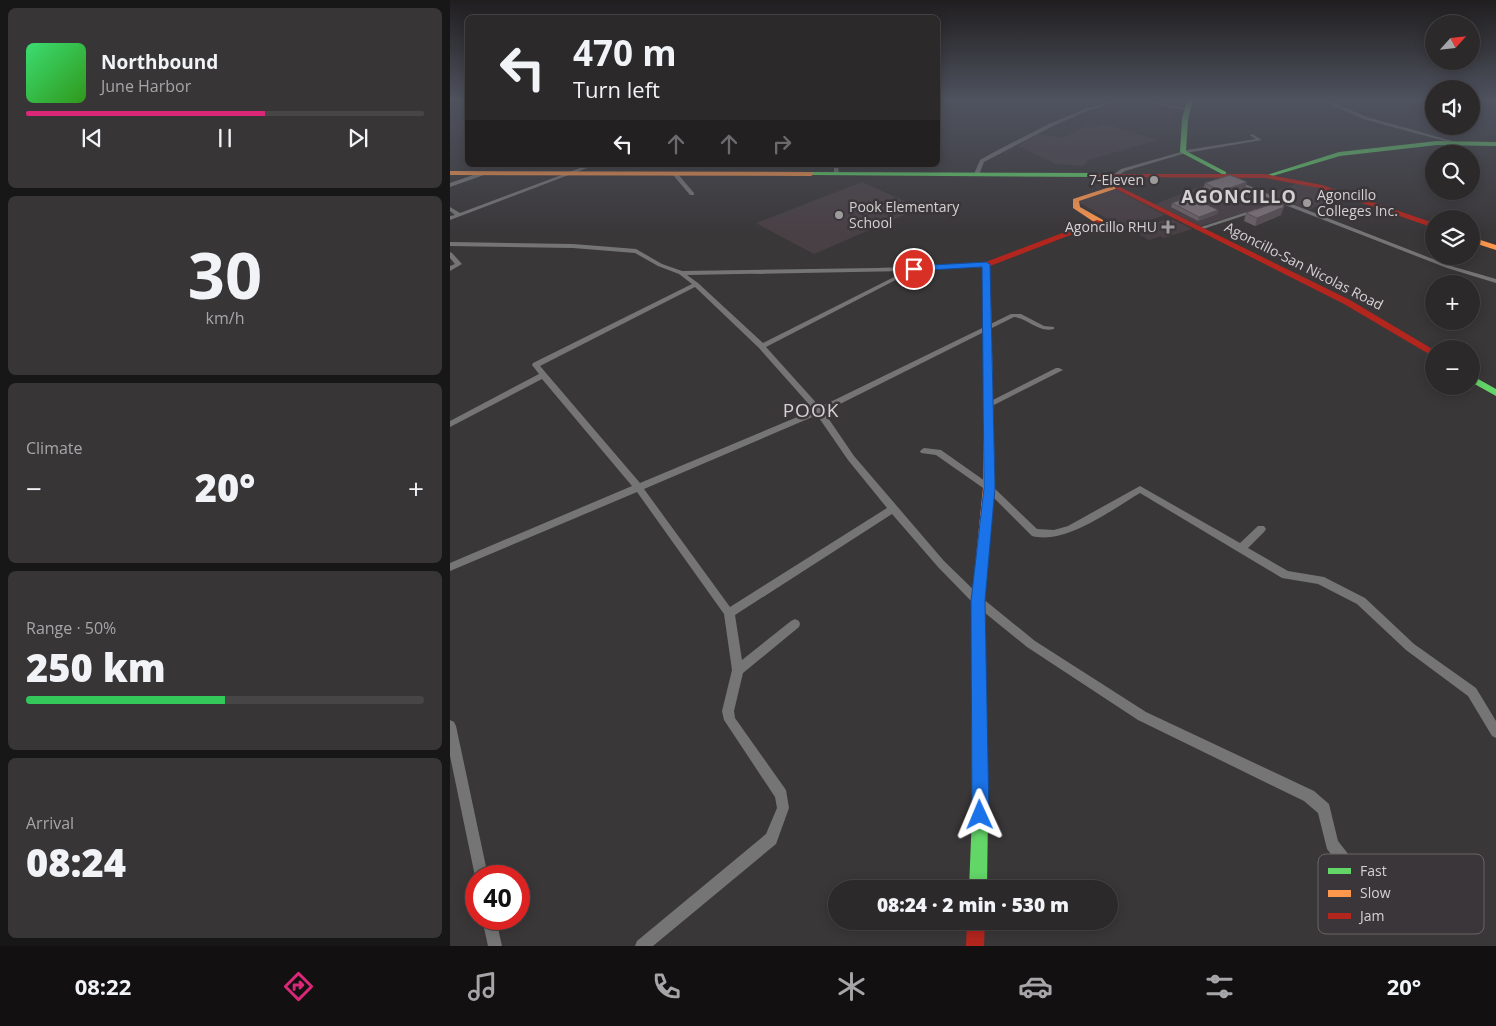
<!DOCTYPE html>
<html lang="en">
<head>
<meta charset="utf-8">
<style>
	:root { --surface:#2c292b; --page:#383537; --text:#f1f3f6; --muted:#a6a6a9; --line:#484547; --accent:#db2777 }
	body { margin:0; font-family:"Open Sans",sans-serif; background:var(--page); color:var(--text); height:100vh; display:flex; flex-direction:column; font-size:19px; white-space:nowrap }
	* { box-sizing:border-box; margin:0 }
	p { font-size:16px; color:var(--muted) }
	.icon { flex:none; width:28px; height:28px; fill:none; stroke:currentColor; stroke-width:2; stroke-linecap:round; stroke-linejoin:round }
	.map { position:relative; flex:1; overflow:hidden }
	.details { display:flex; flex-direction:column; gap:8px; padding:8px; background:#181718; width:450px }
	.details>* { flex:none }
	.hud { position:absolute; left:15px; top:15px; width:475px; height:152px; border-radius:8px; box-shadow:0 2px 12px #0003,0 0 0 1px var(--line); background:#2c292b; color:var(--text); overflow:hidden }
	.needle { width:32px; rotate:63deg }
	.tools { position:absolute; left:975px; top:15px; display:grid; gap:10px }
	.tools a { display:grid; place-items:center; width:55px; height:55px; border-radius:50%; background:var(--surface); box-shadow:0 2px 12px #0003,0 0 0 1px var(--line); font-size:25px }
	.speed { position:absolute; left:15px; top:865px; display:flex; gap:10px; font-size:25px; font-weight:700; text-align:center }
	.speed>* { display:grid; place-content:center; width:65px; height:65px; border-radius:50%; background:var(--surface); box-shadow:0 2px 12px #0003,0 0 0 1px var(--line); line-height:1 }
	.speed .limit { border:8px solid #d22; background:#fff; color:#111 }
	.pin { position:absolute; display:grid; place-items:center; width:42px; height:42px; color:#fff; margin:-21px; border:2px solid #fff; border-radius:50%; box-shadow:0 1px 5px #0007 }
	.me { position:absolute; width:55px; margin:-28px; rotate:359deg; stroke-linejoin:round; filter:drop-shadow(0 0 4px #0008) }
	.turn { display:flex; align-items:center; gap:18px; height:105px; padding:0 25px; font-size:22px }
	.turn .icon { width:65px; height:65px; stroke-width:2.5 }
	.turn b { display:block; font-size:35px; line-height:42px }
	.lanes { display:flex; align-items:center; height:48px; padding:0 25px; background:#0003; justify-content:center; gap:25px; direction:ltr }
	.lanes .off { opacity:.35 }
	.big { font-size:38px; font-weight:800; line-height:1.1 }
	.details .tile { flex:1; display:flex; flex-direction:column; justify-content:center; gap:8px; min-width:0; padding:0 18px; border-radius:8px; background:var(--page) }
	.details .dial { align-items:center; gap:0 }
	.dial b { font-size:65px; line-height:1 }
	.song { display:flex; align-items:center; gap:15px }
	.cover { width:60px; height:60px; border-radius:8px; background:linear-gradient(135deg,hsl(140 70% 55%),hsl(110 70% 35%)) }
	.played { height:5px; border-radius:2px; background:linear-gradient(90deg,var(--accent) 60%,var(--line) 60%) }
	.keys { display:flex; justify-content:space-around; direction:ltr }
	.heat { display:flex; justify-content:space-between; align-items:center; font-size:28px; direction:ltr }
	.charge { height:8px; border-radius:4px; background:linear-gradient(90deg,#34c759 50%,var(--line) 0) }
	.trip { position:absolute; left:378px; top:880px; width:290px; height:50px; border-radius:25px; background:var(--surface); box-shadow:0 2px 12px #0003,0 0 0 1px var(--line); font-weight:800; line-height:50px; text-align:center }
	.dock { display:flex; height:80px; justify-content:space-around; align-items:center; background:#121011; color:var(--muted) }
	.dock .icon { width:35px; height:35px }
	.dock .current { color:var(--accent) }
	.dock b { font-size:22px; color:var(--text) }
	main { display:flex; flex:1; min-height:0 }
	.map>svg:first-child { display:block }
	.built { fill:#494045 }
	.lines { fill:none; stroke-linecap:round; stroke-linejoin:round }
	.street { fill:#767575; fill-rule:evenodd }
	.fast { fill:#63d668; fill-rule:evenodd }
	.slow { fill:#ff974d; fill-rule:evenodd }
	.jam { fill:#b3261e; fill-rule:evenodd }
	.wall { fill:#6b6166 }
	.shaded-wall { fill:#574f53 }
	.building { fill:#7c7177; stroke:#574f53 }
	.route { fill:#1a73e8; stroke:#114b97 }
	.poi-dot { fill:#9e9b9d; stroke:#3b3639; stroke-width:2 }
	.labels { text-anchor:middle; stroke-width:5; stroke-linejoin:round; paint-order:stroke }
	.far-poi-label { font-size:14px; fill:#d4d1d3; stroke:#3b3639; text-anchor:end }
	.far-street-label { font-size:14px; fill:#d4d1d3; stroke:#3b3639 }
	.far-district-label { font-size:18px; font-weight:bold; letter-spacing:1px; fill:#d4d1d3; stroke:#3b3639 }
	.quarter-label { font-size:19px; letter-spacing:1px; fill:#d4d1d3; stroke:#3b3639 }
	.key { fill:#3b3639; stroke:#696467; stroke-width:1 }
	.key-label { font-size:14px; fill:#d4d1d3 }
</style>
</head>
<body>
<main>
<section class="details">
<div class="tile">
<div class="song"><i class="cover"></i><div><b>Northbound</b><p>June Harbor</p></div></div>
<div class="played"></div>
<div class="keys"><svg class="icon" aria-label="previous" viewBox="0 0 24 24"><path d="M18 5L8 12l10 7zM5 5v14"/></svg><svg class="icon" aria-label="pause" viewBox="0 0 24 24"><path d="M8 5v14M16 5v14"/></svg><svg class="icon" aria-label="next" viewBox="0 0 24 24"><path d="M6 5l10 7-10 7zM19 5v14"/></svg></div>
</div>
<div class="tile dial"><b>30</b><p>km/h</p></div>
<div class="tile"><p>Climate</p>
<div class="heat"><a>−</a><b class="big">20°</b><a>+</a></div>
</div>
<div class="tile"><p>Range · 50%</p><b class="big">250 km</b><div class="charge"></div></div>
<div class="tile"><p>Arrival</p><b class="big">08:24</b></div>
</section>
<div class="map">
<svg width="1046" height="946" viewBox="0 0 1046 946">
	<rect width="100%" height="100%" fill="#3a3739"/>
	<g class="built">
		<path d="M655,124L707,140L638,160L633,166L606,164L568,146L588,134L613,138L636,126L643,128Z"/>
		<path d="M773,178L828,203L750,226L705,204Z"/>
		<path d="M412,182L470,208L364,254L306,223Z"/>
		<path d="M848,183L868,188L891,195L858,210L819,194Z"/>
		<path d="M665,189L715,215L674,229L627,201Z"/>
		<path d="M719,218L742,229L714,238L709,235L711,236L699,240L683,231Z"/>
	</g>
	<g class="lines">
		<g class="street">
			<path d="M666,100H673L637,111L603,126L534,162L529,175L524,174L530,160L546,151L599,124L635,109Z"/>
			<path d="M688,100H698L737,109L735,110Z"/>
			<path d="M871,100H877L917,117L1006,142L1002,143L913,119Z"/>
			<path d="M802,134L812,140L736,153L675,171L668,176L663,175L671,169L731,152V151L806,139L800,135Z"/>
			<path d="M138,165H145L0,220V216L5,215L0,211V207L10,213Z"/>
			<path d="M384,165H388L389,175L384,174Z"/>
			<path d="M32,172L35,174L34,175L0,187V183Z"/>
			<path d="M223,173H227L244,193V195H240L223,175Z"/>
			<path d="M786,180L834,201L1001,266L1046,279V283L997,268L830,203L784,183L783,182Z"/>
			<path d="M806,209L811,210L750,230L745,229Z"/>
			<path d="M0,242L123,244L186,249L212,264L232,271L427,268L538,264V266L536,267L465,270L316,347L370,407L561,314H571L594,326L604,327V329C588,333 579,319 564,317L374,412L404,456L494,561L532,598L585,641L696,712L864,791L879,804L888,841L934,900L936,905L934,910L929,912L924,910L877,849L868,813L854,801L688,720L577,647L524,604L488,567L442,514L285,615L292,660L341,621L345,619L349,621L350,624L349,627L293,673L284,711L285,718L336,790L339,808L326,844L203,946H185L187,941L316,834L327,808L325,797L274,720L272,711L282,670L274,614L187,492L0,571V563L182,486L92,379L0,427V421L89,374L82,365L83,363L242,284L229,274L208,266L185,253L123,248L0,246ZM456,271L313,343L248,283L237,275ZM245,287L309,348L364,410L190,483L90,366ZM367,415L398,460L437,508L280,607L194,489Z"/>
			<path d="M0,252L2,253L12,264L0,271V266L5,264L0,258Z"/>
			<path d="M606,368H609L613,370L542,406H536L535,404Z"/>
			<path d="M474,448L491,450L542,486L587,529L604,530L618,526L690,486L790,543L808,526H814L816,529L814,532L798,548L838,571L874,577L915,598L964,644L1026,688L1046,721V738L1042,736L1018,696L956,650L907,604L868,584L832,578L690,493C661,510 616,545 582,536L536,490L486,455L471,453L470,451Z"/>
			<path d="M0,720L4,722L6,726L38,876H26V881L0,756Z"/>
			<path d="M32,919H46L52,946H38Z"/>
		</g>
		<g class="fast">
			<path d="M737,100H743L738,119L736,151L776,172V174H772L730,152L732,119Z"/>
			<path d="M987,141L1046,142V146L987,145L890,156L819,177L814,176L889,152Z"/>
			<path d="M361,172L647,173L650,175L647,177L359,175L358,174Z"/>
			<path d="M1021,375L1046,389V396L1021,382Z"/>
			<path d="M532,552L536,553L538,557L535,601L538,815L537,889H519L522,815L521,601L526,557L528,553Z"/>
		</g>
		<g class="slow">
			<path d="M0,171L361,172L364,174L361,176L0,175Z"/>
			<path d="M666,185L668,186V188L629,201L630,207L653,220V224H647L623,208V199Z"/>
			<path d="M1021,237L1046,245V250L1021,242Z"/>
			<path d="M537,301L541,304L545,488L538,557L536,561L532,562L528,561L526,557L533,488V304Z"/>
		</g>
		<g class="jam">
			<path d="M645,174H815L872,185L984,223V228L869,188L815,178L669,177L667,183L670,187L900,300L984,350V357L894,304L666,189L661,183L662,177H647L645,176Z"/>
			<path d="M647,220L654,222L540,266L541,304L540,306H534L533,263Z"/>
			<path d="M517,921H535L534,946H516Z"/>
		</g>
	</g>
	<g class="wall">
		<path d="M755,183L795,190L769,199L753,191Z"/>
		<path d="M722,203L768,210L767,214L748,221L721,207Z"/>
		<path d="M796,213L831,215L805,226L794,221Z"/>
	</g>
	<g class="shaded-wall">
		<path d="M797,182L795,190L769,199L771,191Z"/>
		<path d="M834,207L831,215L805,226L807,218Z"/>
		<path d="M768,210L767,214L748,221L749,217Z"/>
	</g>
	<g class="building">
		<path d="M780,175L797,182L771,191L755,183Z"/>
		<path d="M741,197L768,210L749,217L722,203Z"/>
		<path d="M831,201L834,207L807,218L796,213Z"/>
	</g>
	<linearGradient id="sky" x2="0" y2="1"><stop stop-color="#201e1f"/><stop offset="0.43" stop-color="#4f535f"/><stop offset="1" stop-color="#4f535f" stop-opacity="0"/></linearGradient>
	<rect width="1046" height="233" fill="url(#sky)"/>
	<path class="route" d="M536,262L540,264L545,488L535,601L539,815L536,821L530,823L525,821L522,815L521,601L534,488L532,267L464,271L460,269L464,266Z"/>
	<g class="poi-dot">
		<circle cx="704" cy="180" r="5"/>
		<circle cx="857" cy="203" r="5"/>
		<circle cx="389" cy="215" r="5"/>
		<path d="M715.5 219.5h5v5h5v5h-5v5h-5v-5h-5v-5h5z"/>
	</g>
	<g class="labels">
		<g class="far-poi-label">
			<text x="694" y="185">7-Eleven</text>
			<text x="867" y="200" text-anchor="start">Agoncillo<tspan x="867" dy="16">Colleges Inc.</tspan></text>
			<text x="399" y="212" text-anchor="start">Pook Elementary<tspan x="399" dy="16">School</tspan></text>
			<text x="707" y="232">Agoncillo RHU</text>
		</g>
		<g class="far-street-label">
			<text transform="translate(854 266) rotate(27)" y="5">Agoncillo-San Nicolas Road</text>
		</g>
		<g class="far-district-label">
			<text x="789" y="203">AGONCILLO</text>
		</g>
		<g class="quarter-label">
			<text x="361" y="417">POOK</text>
		</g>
	</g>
	<rect x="868" y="854" width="166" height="80" rx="8" class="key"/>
	<rect x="878" y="868" width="23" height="6" fill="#63d668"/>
	<rect x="878" y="890" width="23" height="7" fill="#ff974d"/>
	<rect x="878" y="913" width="23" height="6" fill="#b3261e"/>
	<g class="key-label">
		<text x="910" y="876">Fast</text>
		<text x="910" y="898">Slow</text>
		<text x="910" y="921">Jam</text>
	</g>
</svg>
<div class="tools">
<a><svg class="needle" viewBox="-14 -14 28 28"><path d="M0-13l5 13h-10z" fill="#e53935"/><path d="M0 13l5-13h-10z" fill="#a6a6a9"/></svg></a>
<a><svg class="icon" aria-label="sound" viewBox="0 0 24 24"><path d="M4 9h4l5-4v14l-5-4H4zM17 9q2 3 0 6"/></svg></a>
<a><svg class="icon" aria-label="search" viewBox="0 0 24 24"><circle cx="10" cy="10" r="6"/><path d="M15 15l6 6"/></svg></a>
<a><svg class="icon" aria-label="layers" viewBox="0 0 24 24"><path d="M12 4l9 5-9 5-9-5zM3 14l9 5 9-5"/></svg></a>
<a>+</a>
<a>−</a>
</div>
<div class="speed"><div class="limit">40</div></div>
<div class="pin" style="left:464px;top:269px;background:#d93025"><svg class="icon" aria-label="arrive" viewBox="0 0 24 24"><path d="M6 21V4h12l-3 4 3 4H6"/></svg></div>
<svg class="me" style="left:530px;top:815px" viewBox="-20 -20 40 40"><path d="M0-17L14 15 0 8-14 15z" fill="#1a73e8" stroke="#fff" stroke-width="4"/></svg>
<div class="trip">08:24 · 2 min · 530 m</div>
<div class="hud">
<div class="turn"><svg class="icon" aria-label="left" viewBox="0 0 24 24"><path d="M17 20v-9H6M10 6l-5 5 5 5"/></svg><div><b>470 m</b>Turn left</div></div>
<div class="lanes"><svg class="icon" aria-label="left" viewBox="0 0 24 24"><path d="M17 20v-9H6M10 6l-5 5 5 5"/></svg><svg class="icon off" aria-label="ahead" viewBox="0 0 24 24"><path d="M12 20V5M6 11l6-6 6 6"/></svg><svg class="icon off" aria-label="ahead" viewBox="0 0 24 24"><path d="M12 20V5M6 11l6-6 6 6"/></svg><svg class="icon off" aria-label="right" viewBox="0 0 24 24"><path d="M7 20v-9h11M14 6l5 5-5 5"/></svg></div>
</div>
</div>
</main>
<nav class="dock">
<b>08:22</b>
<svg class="icon current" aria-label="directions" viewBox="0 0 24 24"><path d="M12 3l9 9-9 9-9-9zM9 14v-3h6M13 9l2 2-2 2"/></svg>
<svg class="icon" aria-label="music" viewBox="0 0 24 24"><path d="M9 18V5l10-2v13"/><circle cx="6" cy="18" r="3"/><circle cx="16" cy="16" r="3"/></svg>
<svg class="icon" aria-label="phone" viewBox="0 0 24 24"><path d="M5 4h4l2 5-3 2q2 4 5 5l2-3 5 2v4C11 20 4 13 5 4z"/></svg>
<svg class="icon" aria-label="climate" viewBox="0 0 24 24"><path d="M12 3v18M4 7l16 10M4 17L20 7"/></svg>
<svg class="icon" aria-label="car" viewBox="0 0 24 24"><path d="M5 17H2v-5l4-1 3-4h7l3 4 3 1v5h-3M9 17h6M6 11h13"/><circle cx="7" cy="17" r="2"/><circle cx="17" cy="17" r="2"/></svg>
<svg class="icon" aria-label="filters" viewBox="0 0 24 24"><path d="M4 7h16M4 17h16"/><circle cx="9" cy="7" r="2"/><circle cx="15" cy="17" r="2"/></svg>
<b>20°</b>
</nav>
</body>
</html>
